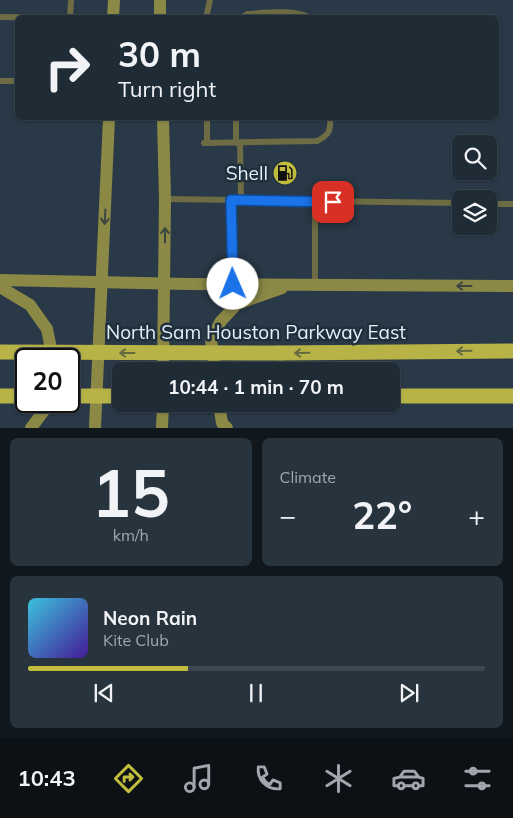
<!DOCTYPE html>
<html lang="en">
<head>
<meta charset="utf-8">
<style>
	:root { --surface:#1f2b35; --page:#27333d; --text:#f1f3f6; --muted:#a1a7ad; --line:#3c4750; --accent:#c3bd3e }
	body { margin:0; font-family:Mulish,sans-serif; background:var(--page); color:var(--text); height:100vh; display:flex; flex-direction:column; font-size:19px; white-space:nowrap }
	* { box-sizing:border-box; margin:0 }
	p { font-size:16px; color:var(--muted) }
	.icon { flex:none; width:28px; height:28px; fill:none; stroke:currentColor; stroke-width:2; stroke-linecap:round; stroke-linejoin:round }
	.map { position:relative; height:428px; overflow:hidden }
	.sheet { display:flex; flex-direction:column; gap:10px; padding:10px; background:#11181d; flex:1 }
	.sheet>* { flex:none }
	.guide { position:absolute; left:15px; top:15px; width:484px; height:105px; border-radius:8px; box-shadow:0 1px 4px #0004,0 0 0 1px var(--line); background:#1f2b35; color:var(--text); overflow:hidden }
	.tools { position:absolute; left:452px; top:135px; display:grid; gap:10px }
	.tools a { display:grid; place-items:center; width:45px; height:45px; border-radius:8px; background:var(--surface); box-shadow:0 1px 4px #0004,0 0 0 1px var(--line); font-size:25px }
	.speed { position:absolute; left:15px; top:348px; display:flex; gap:10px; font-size:25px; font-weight:700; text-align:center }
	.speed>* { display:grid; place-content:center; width:65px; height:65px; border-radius:50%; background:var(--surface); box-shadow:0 1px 4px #0004,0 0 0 1px var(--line); line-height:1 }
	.speed .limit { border:2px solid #111; border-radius:8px; background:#fff; color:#111 }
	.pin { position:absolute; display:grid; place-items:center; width:42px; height:42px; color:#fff; margin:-21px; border-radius:10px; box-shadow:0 2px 8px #0006 }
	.me { position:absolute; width:55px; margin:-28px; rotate:359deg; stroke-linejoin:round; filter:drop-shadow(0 0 4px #0008) }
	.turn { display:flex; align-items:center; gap:18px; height:105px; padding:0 20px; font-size:22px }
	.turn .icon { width:65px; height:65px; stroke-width:2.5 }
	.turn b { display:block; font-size:35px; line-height:42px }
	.big { font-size:38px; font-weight:700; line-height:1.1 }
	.sheet .tile { flex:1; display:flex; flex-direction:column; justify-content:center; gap:8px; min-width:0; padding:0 18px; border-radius:8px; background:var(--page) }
	.sheet .dial { align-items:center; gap:0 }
	.dial b { font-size:65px; line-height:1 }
	.song { display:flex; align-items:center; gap:15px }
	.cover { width:60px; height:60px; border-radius:8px; background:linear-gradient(135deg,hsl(190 70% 55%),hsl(260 70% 35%)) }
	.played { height:5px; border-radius:2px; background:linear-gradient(90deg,var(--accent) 35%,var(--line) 35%) }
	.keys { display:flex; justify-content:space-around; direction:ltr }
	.heat { display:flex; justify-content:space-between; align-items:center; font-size:28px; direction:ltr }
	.sheet .tiles { flex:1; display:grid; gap:10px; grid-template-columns:1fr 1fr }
	.tile:last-child { grid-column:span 2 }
	.trip { position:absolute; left:112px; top:362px; width:288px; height:50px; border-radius:8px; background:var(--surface); box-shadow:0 1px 4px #0004,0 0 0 1px var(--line); font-weight:700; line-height:50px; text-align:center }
	.tab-bar { display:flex; height:80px; justify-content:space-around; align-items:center; background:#0c1115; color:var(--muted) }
	.tab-bar .icon { width:35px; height:35px }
	.tab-bar .current { color:var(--accent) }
	.tab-bar b { font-size:22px; color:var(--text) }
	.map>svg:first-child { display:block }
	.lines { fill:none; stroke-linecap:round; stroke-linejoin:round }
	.lane { stroke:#6e6c44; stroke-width:6 }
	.secondary { stroke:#8c8947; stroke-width:12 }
	.highway { stroke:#b8b346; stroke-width:15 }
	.highway-bridge { stroke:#b8b346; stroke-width:15 }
	.oneway { stroke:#3b463f }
	.oneway2 { stroke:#646a40 }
	.route-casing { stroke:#114b97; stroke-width:12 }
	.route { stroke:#1a73e8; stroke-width:9 }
	.labels { text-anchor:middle; stroke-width:5; stroke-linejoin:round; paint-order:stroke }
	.poi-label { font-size:19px; fill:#e4eef7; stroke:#202f3c; text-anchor:end }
	.street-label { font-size:19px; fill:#e4eef7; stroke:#202f3c }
</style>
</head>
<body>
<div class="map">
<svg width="513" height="428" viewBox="0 0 513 428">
	<rect width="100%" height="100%" fill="#293947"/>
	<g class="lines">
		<g class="lane">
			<path d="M0,17L65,18"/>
			<path d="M70,18L71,0"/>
			<path d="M206,18L210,0"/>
			<path d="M242,18L247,14C265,13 293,9 310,18"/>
			<path d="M0,81H18"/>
			<path d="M207,118V143"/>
			<path d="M236,118V143"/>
			<path d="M240,142L241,200"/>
			<path d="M204,143L317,141C329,135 331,131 330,118"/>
			<path d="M165,199L461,203"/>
			<path d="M231,200L233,284"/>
			<path d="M315,201V285"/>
			<path d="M489,204H513"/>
		</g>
		<g class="secondary">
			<path d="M160,0V18"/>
			<path d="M113,18L114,0"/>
			<path d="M163,118L165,199L163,371"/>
			<path d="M0,280L188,284L513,286"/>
			<path d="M0,287L30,305L47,329L53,359"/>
			<path d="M215,371L211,339L221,321L237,304L282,288"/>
			<path d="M219,404L222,423L227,428"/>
			<path d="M31,428L49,404L50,401"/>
			<path d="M95,428L109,118"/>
			<path d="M162,428L163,404"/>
		</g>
		<g class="highway">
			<path d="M280,353L513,351"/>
			<path d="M0,396H26"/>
			<path d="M391,396H513"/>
		</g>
		<g class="highway-bridge">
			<path d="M0,352L280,353"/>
			<path d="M69,396H121"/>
		</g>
	</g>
	<defs><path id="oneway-shaft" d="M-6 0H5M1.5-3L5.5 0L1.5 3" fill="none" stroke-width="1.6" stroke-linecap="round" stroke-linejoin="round" transform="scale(1.25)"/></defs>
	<g class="oneway">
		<use href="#oneway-shaft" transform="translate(105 217) rotate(93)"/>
		<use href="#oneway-shaft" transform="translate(165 235) rotate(-90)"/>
		<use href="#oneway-shaft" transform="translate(464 286) rotate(-180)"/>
	</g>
	<g class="oneway2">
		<use href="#oneway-shaft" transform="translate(464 351) rotate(179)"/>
		<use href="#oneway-shaft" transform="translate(127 353) rotate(-180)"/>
		<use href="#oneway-shaft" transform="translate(302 353) rotate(179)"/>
	</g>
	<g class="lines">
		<defs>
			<path id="route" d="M233,284L231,200L333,202"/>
		</defs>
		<use href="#route" class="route-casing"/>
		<use href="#route" class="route"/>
	</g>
	<defs>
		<symbol id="fuel-disc" viewBox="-11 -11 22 22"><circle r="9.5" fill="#c3bd3e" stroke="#202f3c"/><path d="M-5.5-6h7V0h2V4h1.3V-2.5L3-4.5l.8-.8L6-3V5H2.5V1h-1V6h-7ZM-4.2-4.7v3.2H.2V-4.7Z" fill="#111"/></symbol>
	</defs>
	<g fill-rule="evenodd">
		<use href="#fuel-disc" x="271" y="159" width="28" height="28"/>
	</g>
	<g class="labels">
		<g class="poi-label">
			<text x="268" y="180">Shell</text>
		</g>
		<g class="street-label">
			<text x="256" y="339">North Sam Houston Parkway East</text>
		</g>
	</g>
</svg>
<div class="tools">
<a><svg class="icon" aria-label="search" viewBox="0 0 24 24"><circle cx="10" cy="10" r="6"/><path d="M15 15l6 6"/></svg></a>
<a><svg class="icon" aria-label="layers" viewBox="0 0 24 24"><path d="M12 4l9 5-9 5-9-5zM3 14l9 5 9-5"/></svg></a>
</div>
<div class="speed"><div class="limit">20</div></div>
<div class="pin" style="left:333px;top:202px;background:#d93025"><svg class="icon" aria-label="arrive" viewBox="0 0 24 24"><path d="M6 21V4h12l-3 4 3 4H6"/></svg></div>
<svg class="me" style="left:233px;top:284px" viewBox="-20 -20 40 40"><circle r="19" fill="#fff"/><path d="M0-13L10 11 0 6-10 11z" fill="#1a73e8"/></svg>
<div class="trip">10:44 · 1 min · 70 m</div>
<div class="guide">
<div class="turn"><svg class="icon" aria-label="right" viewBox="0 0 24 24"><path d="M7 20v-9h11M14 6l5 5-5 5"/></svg><div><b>30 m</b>Turn right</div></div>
</div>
</div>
<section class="sheet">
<div class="tiles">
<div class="tile dial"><b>15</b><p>km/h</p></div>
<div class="tile"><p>Climate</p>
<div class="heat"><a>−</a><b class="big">22°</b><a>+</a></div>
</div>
<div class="tile">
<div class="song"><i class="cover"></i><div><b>Neon Rain</b><p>Kite Club</p></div></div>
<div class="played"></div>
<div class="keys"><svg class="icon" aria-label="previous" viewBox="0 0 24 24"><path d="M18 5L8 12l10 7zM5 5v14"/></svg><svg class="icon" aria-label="pause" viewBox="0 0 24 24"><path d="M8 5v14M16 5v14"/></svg><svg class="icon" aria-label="next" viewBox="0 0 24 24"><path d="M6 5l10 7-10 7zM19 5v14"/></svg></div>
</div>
</div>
</section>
<nav class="tab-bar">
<b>10:43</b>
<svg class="icon current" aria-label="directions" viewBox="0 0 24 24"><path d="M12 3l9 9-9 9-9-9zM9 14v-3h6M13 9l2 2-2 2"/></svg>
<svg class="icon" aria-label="music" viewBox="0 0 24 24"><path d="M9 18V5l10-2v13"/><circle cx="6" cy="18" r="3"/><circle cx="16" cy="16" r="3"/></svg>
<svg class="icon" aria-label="phone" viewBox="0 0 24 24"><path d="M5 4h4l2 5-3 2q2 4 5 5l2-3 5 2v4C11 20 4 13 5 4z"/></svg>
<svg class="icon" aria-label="climate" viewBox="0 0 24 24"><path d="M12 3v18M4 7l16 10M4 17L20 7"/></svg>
<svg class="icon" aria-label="car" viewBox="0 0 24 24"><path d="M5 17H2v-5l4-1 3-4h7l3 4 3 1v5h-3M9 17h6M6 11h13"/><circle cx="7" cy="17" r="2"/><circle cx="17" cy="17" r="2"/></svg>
<svg class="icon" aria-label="filters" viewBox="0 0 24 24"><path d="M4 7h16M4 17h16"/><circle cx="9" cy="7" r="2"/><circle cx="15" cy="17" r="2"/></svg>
</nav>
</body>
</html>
